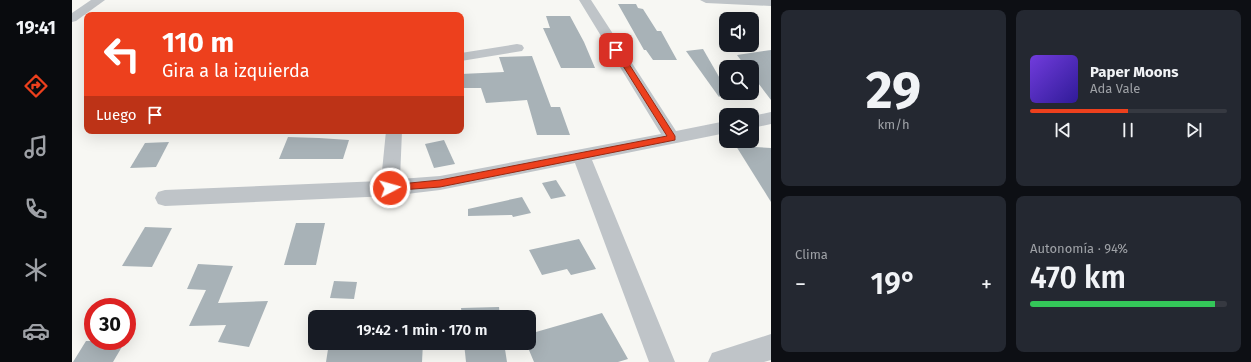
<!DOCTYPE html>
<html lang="es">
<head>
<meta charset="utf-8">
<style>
	:root { --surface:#171b24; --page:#242831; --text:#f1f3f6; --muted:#9ea1a6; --line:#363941; --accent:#ed401d }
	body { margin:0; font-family:"Fira Sans",sans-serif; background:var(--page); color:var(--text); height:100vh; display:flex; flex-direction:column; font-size:15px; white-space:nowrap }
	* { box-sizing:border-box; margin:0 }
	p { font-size:13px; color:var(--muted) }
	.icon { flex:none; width:22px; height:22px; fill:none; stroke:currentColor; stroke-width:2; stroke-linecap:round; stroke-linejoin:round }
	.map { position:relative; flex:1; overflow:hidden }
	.panel { display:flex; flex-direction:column; gap:10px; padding:10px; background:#0d0f14; width:480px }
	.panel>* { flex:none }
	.hud { position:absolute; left:12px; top:12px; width:380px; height:122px; border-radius:8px; box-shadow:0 4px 16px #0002; background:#ed401d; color:#fff; overflow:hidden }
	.fabs { position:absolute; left:647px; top:12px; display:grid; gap:8px }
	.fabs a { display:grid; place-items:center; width:40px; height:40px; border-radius:8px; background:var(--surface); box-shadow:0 4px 16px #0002; font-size:20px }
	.speed { position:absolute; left:12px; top:298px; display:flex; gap:8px; font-size:20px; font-weight:700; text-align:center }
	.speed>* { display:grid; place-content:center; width:52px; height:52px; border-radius:50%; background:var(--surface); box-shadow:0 4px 16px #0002; line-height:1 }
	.speed .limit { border:6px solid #d22; background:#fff; color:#111 }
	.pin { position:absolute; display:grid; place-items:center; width:34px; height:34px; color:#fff; margin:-17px; border-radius:8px; box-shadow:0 2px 6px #0006 }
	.me { position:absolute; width:44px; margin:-22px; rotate:84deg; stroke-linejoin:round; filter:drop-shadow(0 0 3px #0008) }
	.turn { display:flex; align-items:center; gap:14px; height:84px; padding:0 12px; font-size:18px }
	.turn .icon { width:52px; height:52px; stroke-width:2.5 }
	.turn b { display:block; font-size:28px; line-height:34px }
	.then { display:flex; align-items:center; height:38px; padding:0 12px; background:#0003; gap:8px; font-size:15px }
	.big { font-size:30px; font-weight:600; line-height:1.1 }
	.panel .widget { flex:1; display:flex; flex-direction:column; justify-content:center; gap:6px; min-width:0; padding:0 14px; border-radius:8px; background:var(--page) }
	.panel .dial { align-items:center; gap:0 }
	.dial b { font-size:52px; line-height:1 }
	.song { display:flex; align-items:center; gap:12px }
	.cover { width:48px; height:48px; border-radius:6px; background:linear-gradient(135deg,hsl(260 70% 55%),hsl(250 70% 35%)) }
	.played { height:4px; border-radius:2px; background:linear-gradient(90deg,var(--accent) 50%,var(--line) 50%) }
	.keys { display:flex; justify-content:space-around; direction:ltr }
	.heat { display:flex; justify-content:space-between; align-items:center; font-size:22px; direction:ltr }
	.charge { height:6px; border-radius:3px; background:linear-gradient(90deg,#34c759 94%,var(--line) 0) }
	.panel .tiles { flex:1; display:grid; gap:10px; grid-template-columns:repeat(2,1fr) }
	.trip { position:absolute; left:236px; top:310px; width:228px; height:40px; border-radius:8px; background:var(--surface); box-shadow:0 4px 16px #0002; font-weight:600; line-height:40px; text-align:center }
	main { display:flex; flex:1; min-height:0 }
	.tab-bar { display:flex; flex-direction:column; width:72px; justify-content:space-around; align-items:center; background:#090b0e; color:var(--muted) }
	.tab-bar .icon { width:28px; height:28px }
	.tab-bar .selected { color:var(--accent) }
	.tab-bar b { font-size:18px; color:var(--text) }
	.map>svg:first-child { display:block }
	.building { fill:#a8b2b7 }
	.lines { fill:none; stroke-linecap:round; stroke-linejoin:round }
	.minor { fill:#bfc4c8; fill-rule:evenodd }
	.route { fill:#ed401d; stroke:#9a2a13 }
</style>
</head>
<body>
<main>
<nav class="tab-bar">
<b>19:41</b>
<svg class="icon selected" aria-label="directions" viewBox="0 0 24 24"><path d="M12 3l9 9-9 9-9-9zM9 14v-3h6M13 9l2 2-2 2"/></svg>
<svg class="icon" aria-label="music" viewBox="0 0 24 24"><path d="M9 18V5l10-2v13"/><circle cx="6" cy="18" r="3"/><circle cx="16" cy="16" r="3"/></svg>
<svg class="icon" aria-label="phone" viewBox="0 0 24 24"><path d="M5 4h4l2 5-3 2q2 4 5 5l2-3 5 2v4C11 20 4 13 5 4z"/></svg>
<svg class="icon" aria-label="climate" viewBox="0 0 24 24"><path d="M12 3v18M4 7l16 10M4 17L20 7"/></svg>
<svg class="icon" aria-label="car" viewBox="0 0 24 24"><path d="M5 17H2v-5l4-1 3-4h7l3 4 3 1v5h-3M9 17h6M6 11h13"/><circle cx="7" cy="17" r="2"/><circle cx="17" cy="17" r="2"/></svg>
</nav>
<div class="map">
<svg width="699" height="362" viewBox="0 0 699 362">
	<rect width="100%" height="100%" fill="#f7f7f3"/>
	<g class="building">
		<path d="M546,4H564L566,8L571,9L585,31H589L605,60H581L574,50H572Z"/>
		<path d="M474,16H498L512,42L523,68H489L471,28H478Z"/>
		<path d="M631,49L654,89V92L647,97L614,51Z"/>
		<path d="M699,50V100L680,75V67H674L665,55Z"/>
		<path d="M460,56L479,107H488L498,135H465L455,100L414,103L409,88H389V74L432,72L427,57Z"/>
		<path d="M216,137L247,138L277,140L271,159H207Z"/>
		<path d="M372,140L383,164L362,168L353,144Z"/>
		<path d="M97,142L84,167L58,168L73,143Z"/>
		<path d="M664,146L699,148V202Z"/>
		<path d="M484,180L494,196L479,199L470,183Z"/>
		<path d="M450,197L459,213L441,217L440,215L396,216V209Z"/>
		<path d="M224,223H253L244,265H212Z"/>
		<path d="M73,227L100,228L80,267L50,266Z"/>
		<path d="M507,239L524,269L499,275L495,269L470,275L457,250Z"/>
		<path d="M126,264L161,266L146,303L196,301L177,347L146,342L154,325L117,326L134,290L115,289Z"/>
		<path d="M262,281L285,282L282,299L258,298Z"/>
		<path d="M427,307L428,317H390L389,308Z"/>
		<path d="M530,313L556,359L546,362H462L454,343H457V334Z"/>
		<path d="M14,341H41L39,344L51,345L41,362H1Z"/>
		<path d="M257,343H351L350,362H254Z"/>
		<path d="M392,343H432L435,362H394Z"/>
	</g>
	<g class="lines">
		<g class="minor">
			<path d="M19,0H33L4,21L0,22V13Z"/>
			<path d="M507,0H519L604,131L654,121V133L520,160L603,362H577L503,163L368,190L318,196L93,206L86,204L83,198L86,192L93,190L309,181L314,131H330L328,179L368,176L589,134Z"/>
			<path d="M628,0H699V6L634,3Z"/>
			<path d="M445,44L450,45L452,48L450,51L389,61V53Z"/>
			<path d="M699,112V124L680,128V116Z"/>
			<path d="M699,334V360L692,362H636L640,353Z"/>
		</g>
	</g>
	<path class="route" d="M542,49L548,50L603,136V140L368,187L315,191L314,188L318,185L368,180L595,136L541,50Z"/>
</svg>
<div class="fabs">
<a><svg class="icon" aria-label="sound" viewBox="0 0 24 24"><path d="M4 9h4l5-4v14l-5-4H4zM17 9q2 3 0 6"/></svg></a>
<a><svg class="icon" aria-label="search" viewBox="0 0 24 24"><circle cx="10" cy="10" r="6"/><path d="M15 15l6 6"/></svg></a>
<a><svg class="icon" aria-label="layers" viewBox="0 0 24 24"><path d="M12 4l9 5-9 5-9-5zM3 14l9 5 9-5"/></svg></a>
</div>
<div class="speed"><div class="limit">30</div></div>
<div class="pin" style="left:544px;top:50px;background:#d93025"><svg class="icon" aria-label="arrive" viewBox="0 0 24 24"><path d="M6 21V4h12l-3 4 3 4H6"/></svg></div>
<svg class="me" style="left:318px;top:188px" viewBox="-20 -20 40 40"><circle r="17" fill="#ed401d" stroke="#fff" stroke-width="3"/><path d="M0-11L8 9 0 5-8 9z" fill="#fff"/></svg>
<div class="trip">19:42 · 1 min · 170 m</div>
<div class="hud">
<div class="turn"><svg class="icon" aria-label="left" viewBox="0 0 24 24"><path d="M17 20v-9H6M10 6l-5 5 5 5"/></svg><div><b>110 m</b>Gira a la izquierda</div></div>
<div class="then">Luego<svg class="icon" aria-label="arrive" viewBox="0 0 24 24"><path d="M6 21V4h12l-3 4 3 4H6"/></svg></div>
</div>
</div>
<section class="panel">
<div class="tiles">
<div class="widget dial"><b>29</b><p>km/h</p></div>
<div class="widget">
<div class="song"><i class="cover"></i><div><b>Paper Moons</b><p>Ada Vale</p></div></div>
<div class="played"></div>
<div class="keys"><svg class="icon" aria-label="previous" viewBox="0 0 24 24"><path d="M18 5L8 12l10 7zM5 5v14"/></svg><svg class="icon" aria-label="pause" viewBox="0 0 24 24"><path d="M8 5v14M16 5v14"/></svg><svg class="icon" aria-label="next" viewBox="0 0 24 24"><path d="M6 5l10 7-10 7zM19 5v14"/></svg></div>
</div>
<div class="widget"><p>Clima</p>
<div class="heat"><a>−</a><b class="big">19°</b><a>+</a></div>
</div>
<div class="widget"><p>Autonomía · 94%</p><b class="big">470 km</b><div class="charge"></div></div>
</div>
</section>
</main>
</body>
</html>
